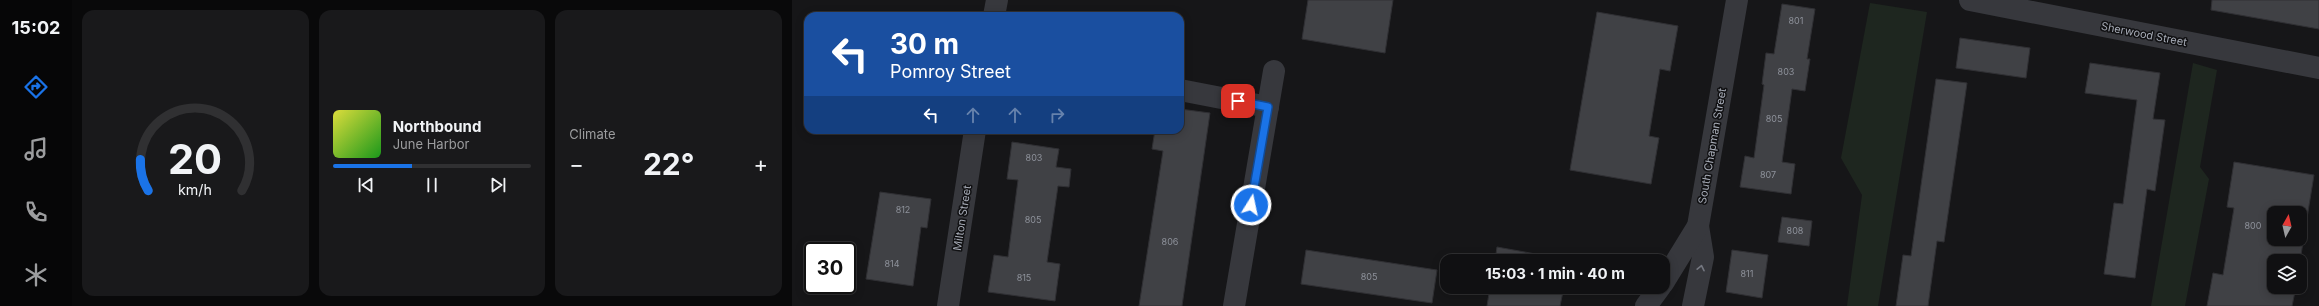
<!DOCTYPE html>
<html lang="en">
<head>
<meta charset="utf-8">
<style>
	:root { --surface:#101012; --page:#19191b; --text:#f1f3f6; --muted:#9c9d9f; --line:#303032; --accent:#1a73e8 }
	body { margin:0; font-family:Inter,sans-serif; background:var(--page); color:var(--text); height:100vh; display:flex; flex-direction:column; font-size:15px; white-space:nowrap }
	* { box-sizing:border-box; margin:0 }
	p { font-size:13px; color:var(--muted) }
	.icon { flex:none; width:22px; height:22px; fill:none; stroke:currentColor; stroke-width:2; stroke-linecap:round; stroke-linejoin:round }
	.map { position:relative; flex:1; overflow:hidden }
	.details { display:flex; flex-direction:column; gap:10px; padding:10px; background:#09090a; width:720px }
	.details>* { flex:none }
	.banner { position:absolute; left:12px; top:12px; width:380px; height:122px; border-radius:12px; box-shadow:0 2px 10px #0003,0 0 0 1px var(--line); background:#1a4fa0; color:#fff; overflow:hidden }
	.needle { width:26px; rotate:8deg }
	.fabs { position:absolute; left:1475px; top:206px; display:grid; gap:8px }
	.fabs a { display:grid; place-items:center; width:40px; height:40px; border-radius:8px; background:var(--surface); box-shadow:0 2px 10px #0003,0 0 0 1px var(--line); font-size:20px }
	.speed { position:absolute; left:12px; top:242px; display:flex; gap:8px; font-size:20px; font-weight:700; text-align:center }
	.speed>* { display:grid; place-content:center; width:52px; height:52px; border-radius:50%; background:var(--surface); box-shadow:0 2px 10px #0003,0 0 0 1px var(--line); line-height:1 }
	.speed .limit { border:2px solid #111; border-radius:6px; background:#fff; color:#111 }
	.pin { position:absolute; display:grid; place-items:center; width:34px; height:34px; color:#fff; margin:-17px; border-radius:8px; box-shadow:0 2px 6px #0006 }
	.me { position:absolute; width:44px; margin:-22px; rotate:10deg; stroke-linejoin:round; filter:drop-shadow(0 0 3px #0008) }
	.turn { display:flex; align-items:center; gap:14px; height:84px; padding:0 20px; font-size:18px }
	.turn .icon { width:52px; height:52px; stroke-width:2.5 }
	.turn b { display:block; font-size:28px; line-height:34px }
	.lanes { display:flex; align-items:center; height:38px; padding:0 20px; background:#0003; justify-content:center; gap:20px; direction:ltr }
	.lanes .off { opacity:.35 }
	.big { font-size:30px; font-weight:700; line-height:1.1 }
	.details .card { flex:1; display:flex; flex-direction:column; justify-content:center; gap:6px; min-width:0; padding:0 14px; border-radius:12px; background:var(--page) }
	.details .dial { align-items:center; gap:0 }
	.dial svg { height:104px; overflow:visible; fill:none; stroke:var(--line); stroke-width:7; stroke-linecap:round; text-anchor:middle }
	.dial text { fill:var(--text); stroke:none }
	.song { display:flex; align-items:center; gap:12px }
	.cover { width:48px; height:48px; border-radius:6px; background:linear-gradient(135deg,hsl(60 70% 55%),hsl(120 70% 35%)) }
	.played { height:4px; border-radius:2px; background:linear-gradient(90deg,var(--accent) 40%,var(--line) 40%) }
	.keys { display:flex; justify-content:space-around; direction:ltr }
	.heat { display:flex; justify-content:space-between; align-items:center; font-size:22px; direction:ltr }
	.details .tiles { flex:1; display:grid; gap:10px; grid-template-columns:repeat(3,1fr) }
	.trip { position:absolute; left:648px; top:254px; width:230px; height:40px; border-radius:12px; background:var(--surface); box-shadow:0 2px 10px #0003,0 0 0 1px var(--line); font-weight:700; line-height:40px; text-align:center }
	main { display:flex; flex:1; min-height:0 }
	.tabs { display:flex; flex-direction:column; width:72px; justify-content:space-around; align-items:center; background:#060607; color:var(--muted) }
	.tabs .icon { width:28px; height:28px }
	.tabs .current { color:var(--accent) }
	.tabs b { font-size:18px; color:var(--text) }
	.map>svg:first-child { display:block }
	.green { fill:#1e261f }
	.building { fill:#404145; stroke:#303034; fill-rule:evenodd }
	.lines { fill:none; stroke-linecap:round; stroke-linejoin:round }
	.minor { stroke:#37383d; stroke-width:22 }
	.tertiary { stroke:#37383d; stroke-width:22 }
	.oneway { stroke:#757881 }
	.route-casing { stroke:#114b97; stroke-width:10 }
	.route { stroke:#1a73e8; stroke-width:7 }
	.labels { text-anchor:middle; stroke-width:3; stroke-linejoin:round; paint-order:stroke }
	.number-label { font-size:9px; fill:#8e929b }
	.street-label { font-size:11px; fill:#a8adb8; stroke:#111113 }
</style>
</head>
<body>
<main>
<nav class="tabs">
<b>15:02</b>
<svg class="icon current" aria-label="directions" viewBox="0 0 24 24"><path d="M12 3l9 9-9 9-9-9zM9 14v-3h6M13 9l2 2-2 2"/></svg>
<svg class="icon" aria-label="music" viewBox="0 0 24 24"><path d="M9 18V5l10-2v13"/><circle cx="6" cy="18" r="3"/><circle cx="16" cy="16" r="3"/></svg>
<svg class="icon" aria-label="phone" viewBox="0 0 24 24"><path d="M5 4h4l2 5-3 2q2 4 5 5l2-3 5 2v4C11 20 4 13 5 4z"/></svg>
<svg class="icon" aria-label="climate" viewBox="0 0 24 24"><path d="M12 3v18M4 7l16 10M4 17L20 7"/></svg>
</nav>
<section class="details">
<div class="tiles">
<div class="card dial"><svg viewBox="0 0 100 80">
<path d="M14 69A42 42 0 1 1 86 69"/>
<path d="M14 69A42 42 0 0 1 8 45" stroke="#1a73e8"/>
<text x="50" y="56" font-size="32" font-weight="700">20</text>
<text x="50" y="72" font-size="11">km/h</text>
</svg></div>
<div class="card">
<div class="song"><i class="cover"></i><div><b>Northbound</b><p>June Harbor</p></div></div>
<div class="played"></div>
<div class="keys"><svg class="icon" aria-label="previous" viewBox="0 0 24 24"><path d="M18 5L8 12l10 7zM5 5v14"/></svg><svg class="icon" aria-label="pause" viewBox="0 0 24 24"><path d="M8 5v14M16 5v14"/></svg><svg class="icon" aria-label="next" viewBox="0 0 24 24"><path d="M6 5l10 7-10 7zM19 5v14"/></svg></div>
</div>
<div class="card"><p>Climate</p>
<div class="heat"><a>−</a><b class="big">22°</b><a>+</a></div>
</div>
</div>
</section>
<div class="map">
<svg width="1527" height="306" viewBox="0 0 1527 306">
	<rect width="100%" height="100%" fill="#161618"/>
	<g class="green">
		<path d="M1078,3L1135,12L1086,306H1055L1070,195L1049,158Z"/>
		<path d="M1401,63L1425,70L1408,167L1417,179L1393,306H1359Z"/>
	</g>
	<g class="building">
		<path d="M516,0H601L593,53L510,39Z"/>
		<path d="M1420,0H1527V29L1419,10Z"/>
		<path d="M990,4L1023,9L1015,59H1018L1013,91L1000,89L990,162L1003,164L999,194L948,187L953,156L962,158L972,85L970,84L974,53L982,54Z"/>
		<path d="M805,12L886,26L878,71L868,69L857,136L867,138L859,184L778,170Z"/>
		<path d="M1168,38L1238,48L1234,78L1164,68Z"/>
		<path d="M1298,63L1368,73L1361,119L1373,120L1363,191L1355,189L1343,278L1312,274L1322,203L1331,204L1345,100L1293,93Z"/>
		<path d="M1144,79L1175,83L1152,242L1145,241L1136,306H1104L1111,255L1119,256Z"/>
		<path d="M388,109L418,113L390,306H347L371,151L360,149L363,130H388Z"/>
		<path d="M220,142L267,149L264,167L279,169L277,187L266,186L255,262L268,264L263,301L196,292L202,255L216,257L226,180L215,179Z"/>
		<path d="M1442,162L1522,175L1508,261H1482V287H1504L1500,306H1415L1421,273L1431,275L1442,208L1435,207ZM1482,213H1508V239H1482Z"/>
		<path d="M88,192L139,199L135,228L129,227L121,286L74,279Z"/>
		<path d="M990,217L1020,221L1017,246L986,242Z"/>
		<path d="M705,247L777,260L703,261Z"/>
		<path d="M514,250L645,270L640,303L509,284Z"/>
		<path d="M940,250L976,255L970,298L934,292Z"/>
		<path d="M698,287H772L768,306H695Z"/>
	</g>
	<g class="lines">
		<g class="minor">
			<path d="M1178,0L1527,68"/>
			<path d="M202,16L205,0"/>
			<path d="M388,90L476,107"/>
			<path d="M156,306L183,130"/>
			<path d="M442,306L482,71"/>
			<path d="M901,306L911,257L906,226"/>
		</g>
		<g class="tertiary">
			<path d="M871,283L906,226L945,0"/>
			<path d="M854,306L868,287"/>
		</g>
	</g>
	<defs><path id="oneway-chevron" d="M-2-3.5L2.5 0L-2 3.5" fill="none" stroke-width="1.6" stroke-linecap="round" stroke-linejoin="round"/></defs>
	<use class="oneway" href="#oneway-chevron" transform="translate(909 268) rotate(-78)"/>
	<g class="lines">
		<defs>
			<path id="route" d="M446,101L476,107L459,205"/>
		</defs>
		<use href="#route" class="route-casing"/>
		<use href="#route" class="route"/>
	</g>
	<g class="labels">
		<g class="number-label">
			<text x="1004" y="24">801</text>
			<text x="994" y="75">803</text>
			<text x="982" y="122">805</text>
			<text x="242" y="161">803</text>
			<text x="976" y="178">807</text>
			<text x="111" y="213">812</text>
			<text x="241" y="223">805</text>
			<text x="1461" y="229">800</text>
			<text x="1003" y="234">808</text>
			<text x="378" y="245">806</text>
			<text x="100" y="267">814</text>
			<text x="955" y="277">811</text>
			<text x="577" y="280">805</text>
			<text x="232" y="281">815</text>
		</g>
		<g class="street-label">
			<text transform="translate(1352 34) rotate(11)" y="4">Sherwood Street</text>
			<text transform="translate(920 146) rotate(-80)" y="4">South Chapman Street</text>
			<text transform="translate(170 218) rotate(-81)" y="4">Milton Street</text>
		</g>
	</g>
</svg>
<div class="fabs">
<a><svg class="needle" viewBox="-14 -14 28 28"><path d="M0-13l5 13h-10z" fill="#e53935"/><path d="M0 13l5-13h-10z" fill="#9c9d9f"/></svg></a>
<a><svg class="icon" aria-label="layers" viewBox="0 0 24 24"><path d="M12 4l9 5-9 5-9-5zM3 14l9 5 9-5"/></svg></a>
</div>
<div class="speed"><div class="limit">30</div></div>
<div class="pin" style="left:446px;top:101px;background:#d93025"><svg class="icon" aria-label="arrive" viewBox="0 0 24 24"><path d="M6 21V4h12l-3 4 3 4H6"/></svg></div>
<svg class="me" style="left:459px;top:205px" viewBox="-20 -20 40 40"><circle r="17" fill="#1a73e8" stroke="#fff" stroke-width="3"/><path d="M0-11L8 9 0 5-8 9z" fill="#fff"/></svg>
<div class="trip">15:03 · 1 min · 40 m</div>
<div class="banner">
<div class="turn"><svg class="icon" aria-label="left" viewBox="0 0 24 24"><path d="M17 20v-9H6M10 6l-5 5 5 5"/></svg><div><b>30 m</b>Pomroy Street</div></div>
<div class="lanes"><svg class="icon" aria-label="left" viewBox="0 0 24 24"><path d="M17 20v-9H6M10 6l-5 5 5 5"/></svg><svg class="icon off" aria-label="ahead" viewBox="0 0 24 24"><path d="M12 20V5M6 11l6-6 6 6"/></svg><svg class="icon off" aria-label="ahead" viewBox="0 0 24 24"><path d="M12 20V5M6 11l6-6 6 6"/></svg><svg class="icon off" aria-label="right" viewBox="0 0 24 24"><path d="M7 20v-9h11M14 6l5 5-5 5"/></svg></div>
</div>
</div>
</main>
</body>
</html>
